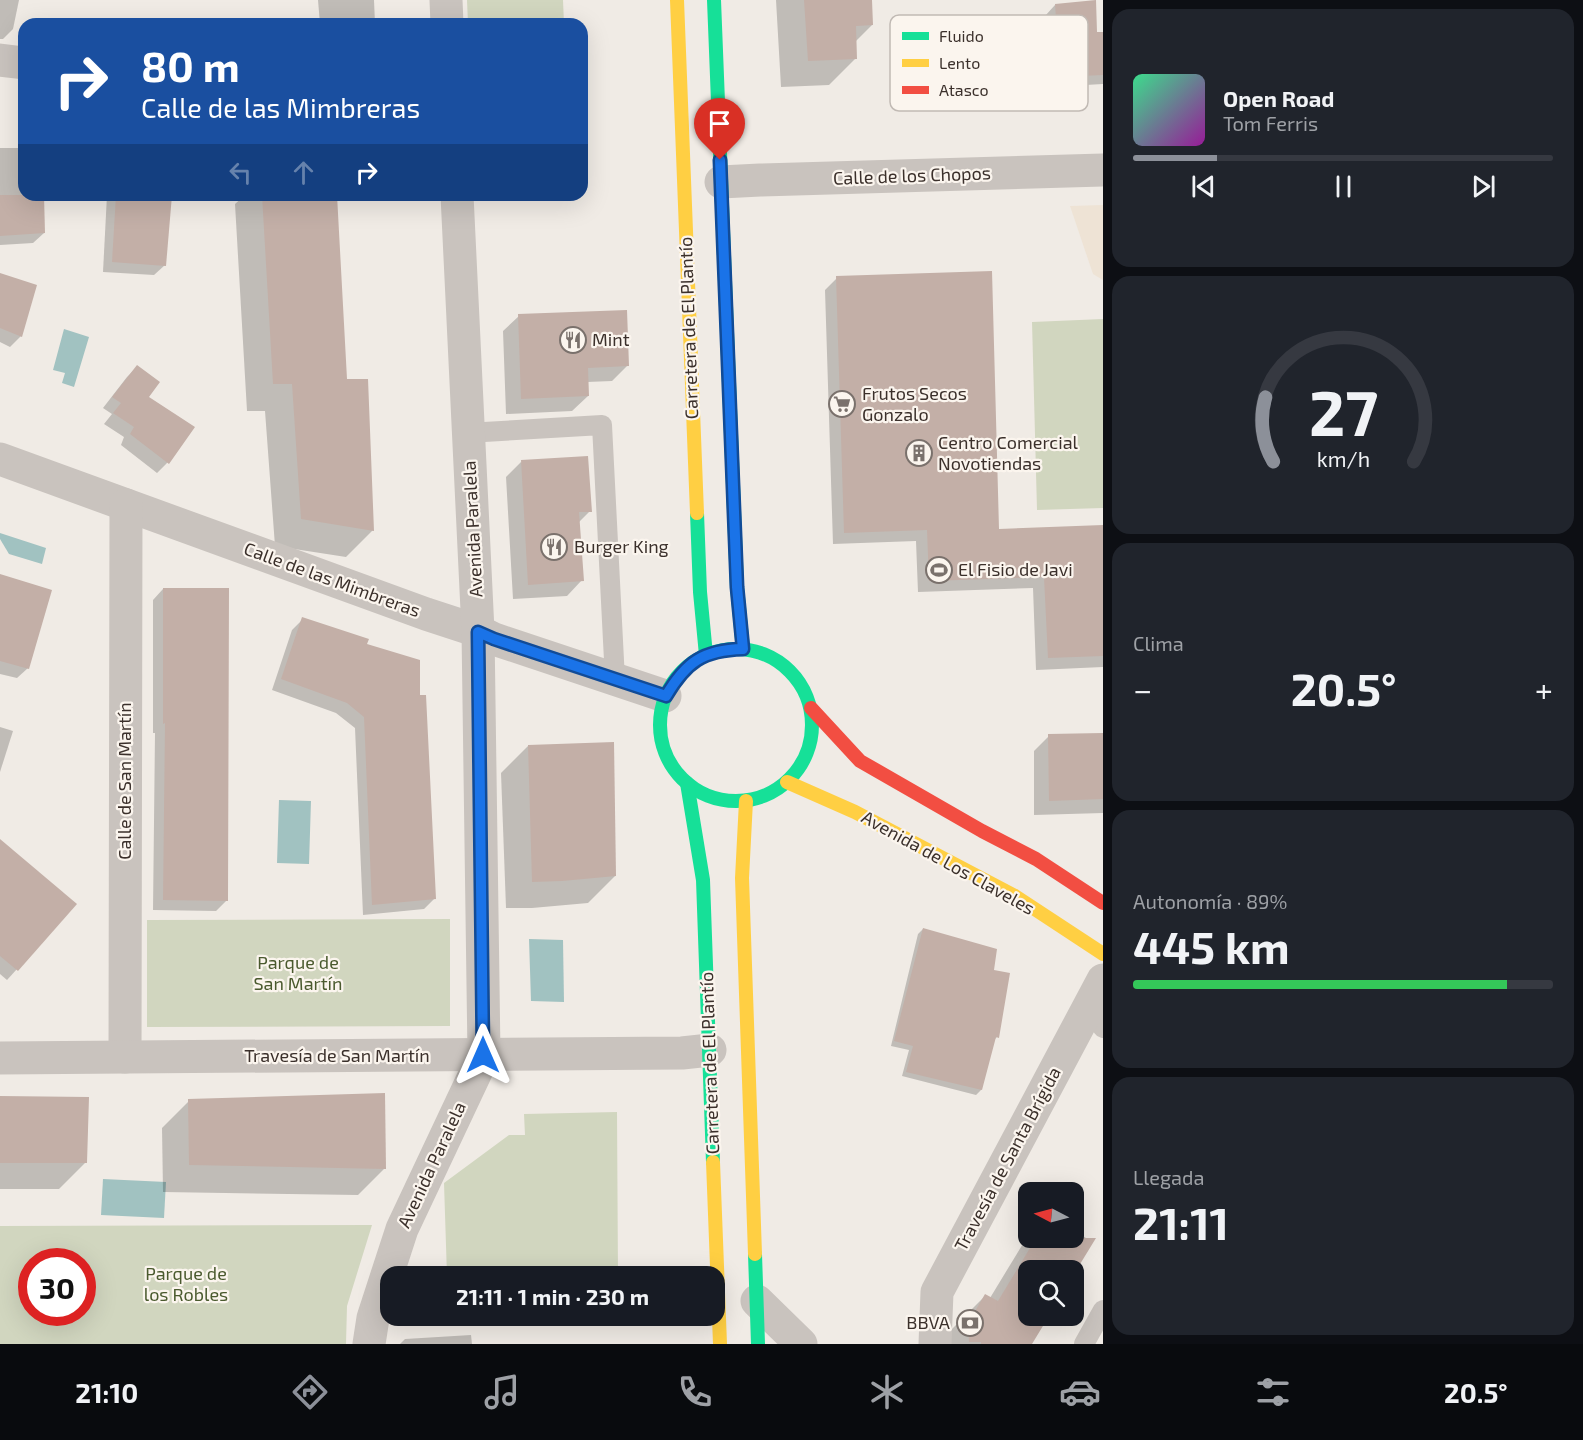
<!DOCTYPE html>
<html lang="es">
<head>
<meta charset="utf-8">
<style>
	:root { --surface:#171b24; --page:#20242c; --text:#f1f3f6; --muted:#9ea1a6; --line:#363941; --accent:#8c9099 }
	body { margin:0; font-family:"Exo 2",sans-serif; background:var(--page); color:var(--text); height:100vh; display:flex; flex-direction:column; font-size:22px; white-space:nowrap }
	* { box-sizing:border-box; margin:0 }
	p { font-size:20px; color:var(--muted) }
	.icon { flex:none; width:33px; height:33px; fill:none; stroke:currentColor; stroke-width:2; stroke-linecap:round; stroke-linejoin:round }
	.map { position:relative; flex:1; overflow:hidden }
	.drawer { display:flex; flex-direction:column; gap:9px; padding:9px; background:#0d0f14; width:480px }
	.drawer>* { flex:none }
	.banner { position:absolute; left:18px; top:18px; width:570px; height:183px; border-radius:18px; box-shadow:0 6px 24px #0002; background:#1a4fa0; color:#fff; overflow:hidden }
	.needle { width:39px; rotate:276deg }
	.fabs { position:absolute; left:1018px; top:1182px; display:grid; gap:12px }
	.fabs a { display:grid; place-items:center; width:66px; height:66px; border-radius:12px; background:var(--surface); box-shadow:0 6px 24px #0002; font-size:30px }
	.speed { position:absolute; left:18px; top:1248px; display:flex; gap:12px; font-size:30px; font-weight:700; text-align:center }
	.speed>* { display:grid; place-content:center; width:78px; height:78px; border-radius:50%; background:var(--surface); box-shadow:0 6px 24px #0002; line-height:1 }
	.speed .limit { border:9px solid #d22; background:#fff; color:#111 }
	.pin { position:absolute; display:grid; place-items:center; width:51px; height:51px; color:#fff; margin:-62px -26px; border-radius:50% 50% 50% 0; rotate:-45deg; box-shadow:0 0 6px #0007 }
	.pin .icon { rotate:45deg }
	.me { position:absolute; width:66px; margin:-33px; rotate:0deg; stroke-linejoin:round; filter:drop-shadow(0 0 4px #0008) }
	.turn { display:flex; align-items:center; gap:21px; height:126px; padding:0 24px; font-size:27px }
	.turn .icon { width:78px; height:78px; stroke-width:2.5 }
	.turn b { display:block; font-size:42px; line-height:51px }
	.lanes { display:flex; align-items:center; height:57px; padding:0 24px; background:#0003; justify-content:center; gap:30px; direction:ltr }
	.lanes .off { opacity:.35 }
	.big { font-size:45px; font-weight:700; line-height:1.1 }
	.drawer .tile { flex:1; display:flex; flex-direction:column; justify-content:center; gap:9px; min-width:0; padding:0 21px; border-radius:18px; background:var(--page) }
	.drawer .dial { align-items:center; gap:0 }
	.dial svg { height:156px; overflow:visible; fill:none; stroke:var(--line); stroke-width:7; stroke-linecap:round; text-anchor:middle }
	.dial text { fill:var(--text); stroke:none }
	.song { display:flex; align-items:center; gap:18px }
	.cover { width:72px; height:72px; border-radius:9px; background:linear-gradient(135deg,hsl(150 70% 55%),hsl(300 70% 35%)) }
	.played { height:6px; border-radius:3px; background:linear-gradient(90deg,var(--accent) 20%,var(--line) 20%) }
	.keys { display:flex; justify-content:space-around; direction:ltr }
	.heat { display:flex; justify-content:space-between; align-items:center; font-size:33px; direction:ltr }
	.charge { height:9px; border-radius:4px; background:linear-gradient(90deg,#34c759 89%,var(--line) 0) }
	.trip { position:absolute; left:380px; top:1266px; width:345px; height:60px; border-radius:18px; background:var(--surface); box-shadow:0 6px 24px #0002; font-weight:700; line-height:60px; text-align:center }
	.dock { display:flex; height:96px; justify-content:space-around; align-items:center; background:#090b0e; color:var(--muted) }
	.dock .icon { width:42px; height:42px }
	.dock .on { color:var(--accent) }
	.dock b { font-size:27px; color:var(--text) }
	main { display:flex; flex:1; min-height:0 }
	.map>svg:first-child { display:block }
	.green { fill:#d1d6bf; fill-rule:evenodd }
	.plaza { fill:#eee3d5 }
	.water { fill:#a1c2c1 }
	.shadow { fill:#0003 }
	.building { fill:#c3afa7 }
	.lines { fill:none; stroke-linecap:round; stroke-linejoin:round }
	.lane { stroke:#c9c3be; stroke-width:20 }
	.street { stroke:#c9c3be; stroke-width:33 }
	.fast { stroke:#16e098; stroke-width:14 }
	.slow { stroke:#ffcf43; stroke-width:14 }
	.jam { stroke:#f24e42; stroke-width:14 }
	.route-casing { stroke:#114b97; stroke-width:15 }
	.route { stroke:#1a73e8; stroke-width:10 }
	.labels { text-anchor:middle; stroke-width:4.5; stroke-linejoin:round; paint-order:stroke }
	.street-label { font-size:18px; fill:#3b302b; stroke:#fbf5ee }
	.poi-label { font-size:18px; fill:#3b302b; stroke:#fbf5ee; text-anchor:start }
	.park-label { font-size:18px; fill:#4a5a2e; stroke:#fbf5ee }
	.key { fill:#fbf5ee; stroke:#c1bab4; stroke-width:1.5 }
	.key-label { font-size:16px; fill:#3b302b }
</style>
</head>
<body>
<main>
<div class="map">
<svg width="1103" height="1344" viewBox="0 0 1103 1344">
	<rect width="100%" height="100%" fill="#f0ebe5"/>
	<g class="green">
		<path d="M467,0H563L564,24H468Z"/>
		<path d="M1103,319V508L1037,510L1032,322Z"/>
		<path d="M450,919V1026L147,1027V920Z"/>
		<path d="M617,1112L618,1276H447L444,1183L509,1135H525L524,1114Z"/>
		<path d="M372,1225L347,1306L346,1344H0V1226ZM32,1262H82V1312H32Z"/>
	</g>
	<path class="plaza" d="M1103,205V280L1093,274L1070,206Z"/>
	<g class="water">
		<path d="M64,329L89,337L74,387L62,383L65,373L53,370Z"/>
		<path d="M0,533L46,548L42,564L9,554L0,539Z"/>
		<path d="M279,800L311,801L309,864L277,863Z"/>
		<path d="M529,939L563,940L564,1002L531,1001Z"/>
		<path d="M103,1179L166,1182L164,1218L101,1215Z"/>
	</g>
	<g class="shadow">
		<path d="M0,0H19L13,29L3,39H0Z"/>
		<path d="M318,0H374L375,24H320Z"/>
		<path d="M776,0H870L872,25L855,42L856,58L829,85L781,87Z"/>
		<path d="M1055,5L1095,34H1103V84L1050,87L1045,16Z"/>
		<path d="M0,148H24V195H42L44,233L33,243L0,245Z"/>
		<path d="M107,195H170L165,265L154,275L103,272Z"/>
		<path d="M245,195H335L346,380L373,530L346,557L275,546L265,411H247L235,204Z"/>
		<path d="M0,275L21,336L10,347L0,342Z"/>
		<path d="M837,278L998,531L1103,527V667L1036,670L1033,588L918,592L916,541L833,544L825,290Z"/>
		<path d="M519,316L627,366L612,381L587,382L588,396L572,411L506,414L503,331Z"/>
		<path d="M137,367L147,397L193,428L167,463L157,473L121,445L124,437L104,424L112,414L103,408L127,377Z"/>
		<path d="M521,462L590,511L579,522L582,580L567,596L513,599L506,477Z"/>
		<path d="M0,576L28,668L17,678L0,674Z"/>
		<path d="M163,589L227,900L216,911L153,910L155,733H153V600Z"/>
		<path d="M303,619L365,645L418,697L435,898L424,909L363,915L355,728L336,713L272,690L292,630Z"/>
		<path d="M0,727L13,731L0,772Z"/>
		<path d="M1103,734V813L1034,815V751L1049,736Z"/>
		<path d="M528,746L615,876L588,903L532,908H506L501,773Z"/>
		<path d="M0,874L17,969L7,980L0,974Z"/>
		<path d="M923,929L992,972L997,1037L993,1041L981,1090L976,1095L902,1076L909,1050L891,1046L918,934Z"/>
		<path d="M0,1098L86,1162L59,1189H0Z"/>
		<path d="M189,1101L385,1168L358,1195L163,1192L162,1128Z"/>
		<path d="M1074,1230L1092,1242L1074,1271L1029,1270V1316H1047L1030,1344H941V1340L985,1296L990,1298L1024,1242L1029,1236L1074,1238Z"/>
		<path d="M471,1335L472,1344H400L405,1339Z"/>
	</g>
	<g class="building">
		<path d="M804,0H872L873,25L856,26L857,59L808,61Z"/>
		<path d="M1096,0L1097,32H1103V75L1060,77L1055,4Z"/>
		<path d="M0,195H44L45,233L0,236Z"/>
		<path d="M116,195H172L166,266L112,262Z"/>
		<path d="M262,195H337L347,379H368L374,531L301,519L292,384H273Z"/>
		<path d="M992,271L999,529L1103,525V656L1048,658L1044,577L929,581L927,530L844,533L836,276Z"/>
		<path d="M0,273L37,285L22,337L0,328Z"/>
		<path d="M627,310L629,366L588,368L589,396L521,399L518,314Z"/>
		<path d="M137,365L160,382L149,397L195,427L169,464L130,434L134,427L113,413L121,403L112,397Z"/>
		<path d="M588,456L592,512H579L584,581L528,585L521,460Z"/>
		<path d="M0,574L52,590L29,669L0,661Z"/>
		<path d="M163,588H229L228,901L163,900L165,723L163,724Z"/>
		<path d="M302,617L369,639L367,644L420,660V695H426L436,899L372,905L364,717L347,703L281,679Z"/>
		<path d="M1103,733V799L1049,801L1048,734Z"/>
		<path d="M614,742L616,876L562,881L532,882L528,745Z"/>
		<path d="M0,839L77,904L18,971L0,956Z"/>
		<path d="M923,928L997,949L994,970L1010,973L999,1038L996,1037L982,1090L906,1072L913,1046L894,1041Z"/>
		<path d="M385,1093L386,1169L189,1165L188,1099Z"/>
		<path d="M0,1096L89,1097L87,1163H0Z"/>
		<path d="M1036,1238H1096L1074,1274V1270H1029V1316H1049L1032,1344H981V1342H969L967,1312L974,1313L985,1294L998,1301Z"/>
	</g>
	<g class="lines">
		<g class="lane">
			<path d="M484,432L602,425L615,680"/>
			<path d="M1089,1007L1103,1028"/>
			<path d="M1084,1344L1103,1310"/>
		</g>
		<g class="street">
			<path d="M446,0L447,24"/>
			<path d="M0,60L24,63"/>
			<path d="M721,182L760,180L1103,170"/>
			<path d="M0,459L426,614L478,631L494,639L665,696"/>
			<path d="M125,1057L126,505"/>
			<path d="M0,1058L682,1053L710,1050"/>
			<path d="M757,1301L801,1344"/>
			<path d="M369,1344L373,1318L402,1229L484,1055L478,631L457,195"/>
			<path d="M935,1344L937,1292L1103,980"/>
		</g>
		<g class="fast">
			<path d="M714,0L737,587L743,649"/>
			<path d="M697,513L700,592L706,655"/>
			<circle cx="736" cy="725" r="76"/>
			<path d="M687,783L703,880L713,1162"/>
			<path d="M755,1254L758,1344"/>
		</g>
		<g class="slow">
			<path d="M677,0L697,513"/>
			<path d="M787,782L855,812L1015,896L1103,954"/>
			<path d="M746,801L742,878L755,1254"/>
			<path d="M713,1162L720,1344"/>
		</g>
		<path class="jam" d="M811,708L860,761L982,831L1036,859L1103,903"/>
	</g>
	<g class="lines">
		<defs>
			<path id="route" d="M483,1055L478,632L494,639L666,696C686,662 703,650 743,649L737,587L720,160"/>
		</defs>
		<use href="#route" class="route-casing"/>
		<use href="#route" class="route"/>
	</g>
	<defs>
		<symbol id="restaurant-ring" viewBox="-11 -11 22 22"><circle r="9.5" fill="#fbf5ee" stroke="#7a716c" stroke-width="1.5"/><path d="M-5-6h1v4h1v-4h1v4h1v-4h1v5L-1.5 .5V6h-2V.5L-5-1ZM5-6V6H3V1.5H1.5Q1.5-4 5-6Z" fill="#7a716c"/></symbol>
		<symbol id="supermarket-ring" viewBox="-11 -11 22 22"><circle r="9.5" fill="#fbf5ee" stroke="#7a716c" stroke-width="1.5"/><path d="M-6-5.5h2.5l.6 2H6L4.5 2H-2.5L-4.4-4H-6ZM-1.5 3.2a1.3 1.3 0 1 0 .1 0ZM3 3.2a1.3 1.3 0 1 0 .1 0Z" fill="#7a716c"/></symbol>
		<symbol id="building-ring" viewBox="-11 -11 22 22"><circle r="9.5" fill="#fbf5ee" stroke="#7a716c" stroke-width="1.5"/><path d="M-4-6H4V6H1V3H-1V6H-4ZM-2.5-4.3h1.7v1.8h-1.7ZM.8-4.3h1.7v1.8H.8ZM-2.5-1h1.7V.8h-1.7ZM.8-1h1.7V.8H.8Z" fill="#7a716c"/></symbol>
		<symbol id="stadium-ring" viewBox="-11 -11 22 22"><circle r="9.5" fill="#fbf5ee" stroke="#7a716c" stroke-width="1.5"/><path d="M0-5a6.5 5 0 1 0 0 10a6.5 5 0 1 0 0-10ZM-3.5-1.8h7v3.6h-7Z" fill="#7a716c"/></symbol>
		<symbol id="bank-ring" viewBox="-11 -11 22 22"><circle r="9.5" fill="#fbf5ee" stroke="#7a716c" stroke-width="1.5"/><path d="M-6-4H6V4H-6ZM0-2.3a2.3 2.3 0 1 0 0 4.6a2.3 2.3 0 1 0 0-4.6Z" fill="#7a716c"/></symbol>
	</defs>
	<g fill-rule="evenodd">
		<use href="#restaurant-ring" x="558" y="325" width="30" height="30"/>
		<use href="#supermarket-ring" x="827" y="389" width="30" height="30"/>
		<use href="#building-ring" x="904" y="438" width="30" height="30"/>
		<use href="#restaurant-ring" x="539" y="532" width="30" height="30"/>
		<use href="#stadium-ring" x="924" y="555" width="30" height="30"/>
		<use href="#bank-ring" x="955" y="1308" width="30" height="30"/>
	</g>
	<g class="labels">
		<g class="street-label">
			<text transform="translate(912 176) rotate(-2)" y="6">Calle de los Chopos</text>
			<text transform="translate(689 328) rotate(-92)" y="6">Carretera de El Plantío</text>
			<text transform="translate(473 529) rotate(-93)" y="6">Avenida Paralela</text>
			<text transform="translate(332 580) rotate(20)" y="6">Calle de las Mimbreras</text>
			<text transform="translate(125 781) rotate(-90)" y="6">Calle de San Martín</text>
			<text transform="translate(948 863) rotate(29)" y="6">Avenida de Los Claveles</text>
			<text x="337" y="1062">Travesía de San Martín</text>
			<text transform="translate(710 1063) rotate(-92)" y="6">Carretera de El Plantío</text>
			<text transform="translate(1008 1159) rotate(-62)" y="6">Travesía de Santa Brígida</text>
			<text transform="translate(432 1165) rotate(-65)" y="6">Avenida Paralela</text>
		</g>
		<g class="poi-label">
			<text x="592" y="346">Mint</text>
			<text x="862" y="400">Frutos Secos<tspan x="862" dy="21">Gonzalo</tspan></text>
			<text x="938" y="449">Centro Comercial<tspan x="938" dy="21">Novotiendas</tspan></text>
			<text x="574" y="553">Burger King</text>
			<text x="958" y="576">El Fisio de Javi</text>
			<text x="950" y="1329" text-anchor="end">BBVA</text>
		</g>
		<g class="park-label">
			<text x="298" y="969">Parque de<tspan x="298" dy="21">San Martín</tspan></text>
			<text x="186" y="1280">Parque de<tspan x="186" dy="21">los Robles</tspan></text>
		</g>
	</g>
	<rect x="890" y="15" width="198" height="96" rx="9" class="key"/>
	<rect x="902" y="32" width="27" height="8" fill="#16e098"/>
	<rect x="902" y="59" width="27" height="8" fill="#ffcf43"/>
	<rect x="902" y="86" width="27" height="8" fill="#f24e42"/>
	<g class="key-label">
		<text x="939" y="42">Fluido</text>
		<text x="939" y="69">Lento</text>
		<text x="939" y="96">Atasco</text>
	</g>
</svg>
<div class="fabs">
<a><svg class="needle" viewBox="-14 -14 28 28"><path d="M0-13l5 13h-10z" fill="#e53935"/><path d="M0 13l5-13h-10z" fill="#9ea1a6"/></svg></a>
<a><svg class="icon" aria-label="search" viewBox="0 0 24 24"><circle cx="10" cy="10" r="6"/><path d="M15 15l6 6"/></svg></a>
</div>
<div class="speed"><div class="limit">30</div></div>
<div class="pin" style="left:720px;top:160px;background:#d93025"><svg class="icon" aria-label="arrive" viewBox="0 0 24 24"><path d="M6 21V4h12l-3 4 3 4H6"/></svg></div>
<svg class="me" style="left:483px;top:1055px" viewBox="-20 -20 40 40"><path d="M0-17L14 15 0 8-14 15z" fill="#1a73e8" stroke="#fff" stroke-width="4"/></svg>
<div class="trip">21:11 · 1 min · 230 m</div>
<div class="banner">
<div class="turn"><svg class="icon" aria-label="right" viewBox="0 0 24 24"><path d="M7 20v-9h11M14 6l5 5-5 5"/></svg><div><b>80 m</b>Calle de las Mimbreras</div></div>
<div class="lanes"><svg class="icon off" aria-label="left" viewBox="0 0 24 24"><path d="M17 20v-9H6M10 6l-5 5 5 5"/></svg><svg class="icon off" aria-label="ahead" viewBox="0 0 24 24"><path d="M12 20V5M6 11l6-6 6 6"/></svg><svg class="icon" aria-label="right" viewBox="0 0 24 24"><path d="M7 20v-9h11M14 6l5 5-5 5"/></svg></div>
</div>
</div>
<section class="drawer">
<div class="tile">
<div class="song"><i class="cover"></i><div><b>Open Road</b><p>Tom Ferris</p></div></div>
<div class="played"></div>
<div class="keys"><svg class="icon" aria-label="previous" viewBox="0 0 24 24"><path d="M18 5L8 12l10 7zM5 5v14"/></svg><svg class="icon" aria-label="pause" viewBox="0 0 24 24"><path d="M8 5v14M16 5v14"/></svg><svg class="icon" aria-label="next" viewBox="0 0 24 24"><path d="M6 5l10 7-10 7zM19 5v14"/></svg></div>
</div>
<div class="tile dial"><svg viewBox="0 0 100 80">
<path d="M14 69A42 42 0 1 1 86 69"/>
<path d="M14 69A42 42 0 0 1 10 36" stroke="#8c9099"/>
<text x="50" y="56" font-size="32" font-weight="700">27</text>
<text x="50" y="72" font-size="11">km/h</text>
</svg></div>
<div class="tile"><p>Clima</p>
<div class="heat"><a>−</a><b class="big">20.5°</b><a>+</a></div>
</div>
<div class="tile"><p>Autonomía · 89%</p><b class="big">445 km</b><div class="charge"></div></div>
<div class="tile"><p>Llegada</p><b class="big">21:11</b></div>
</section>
</main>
<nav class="dock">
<b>21:10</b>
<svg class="icon on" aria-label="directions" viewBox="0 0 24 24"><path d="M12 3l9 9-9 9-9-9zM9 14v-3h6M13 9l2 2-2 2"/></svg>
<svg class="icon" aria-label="music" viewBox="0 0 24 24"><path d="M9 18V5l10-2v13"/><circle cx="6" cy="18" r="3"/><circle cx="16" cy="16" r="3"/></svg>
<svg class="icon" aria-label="phone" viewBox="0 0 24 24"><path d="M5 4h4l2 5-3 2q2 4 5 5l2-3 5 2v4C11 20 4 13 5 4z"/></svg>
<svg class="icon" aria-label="climate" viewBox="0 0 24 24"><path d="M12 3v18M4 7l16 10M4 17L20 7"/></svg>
<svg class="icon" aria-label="car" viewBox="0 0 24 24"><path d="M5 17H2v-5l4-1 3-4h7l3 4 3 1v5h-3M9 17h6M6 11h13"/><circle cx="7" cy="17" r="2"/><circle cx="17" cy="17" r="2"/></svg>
<svg class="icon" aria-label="filters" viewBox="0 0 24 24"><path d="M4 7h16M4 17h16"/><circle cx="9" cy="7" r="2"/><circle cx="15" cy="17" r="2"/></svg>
<b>20.5°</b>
</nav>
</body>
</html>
